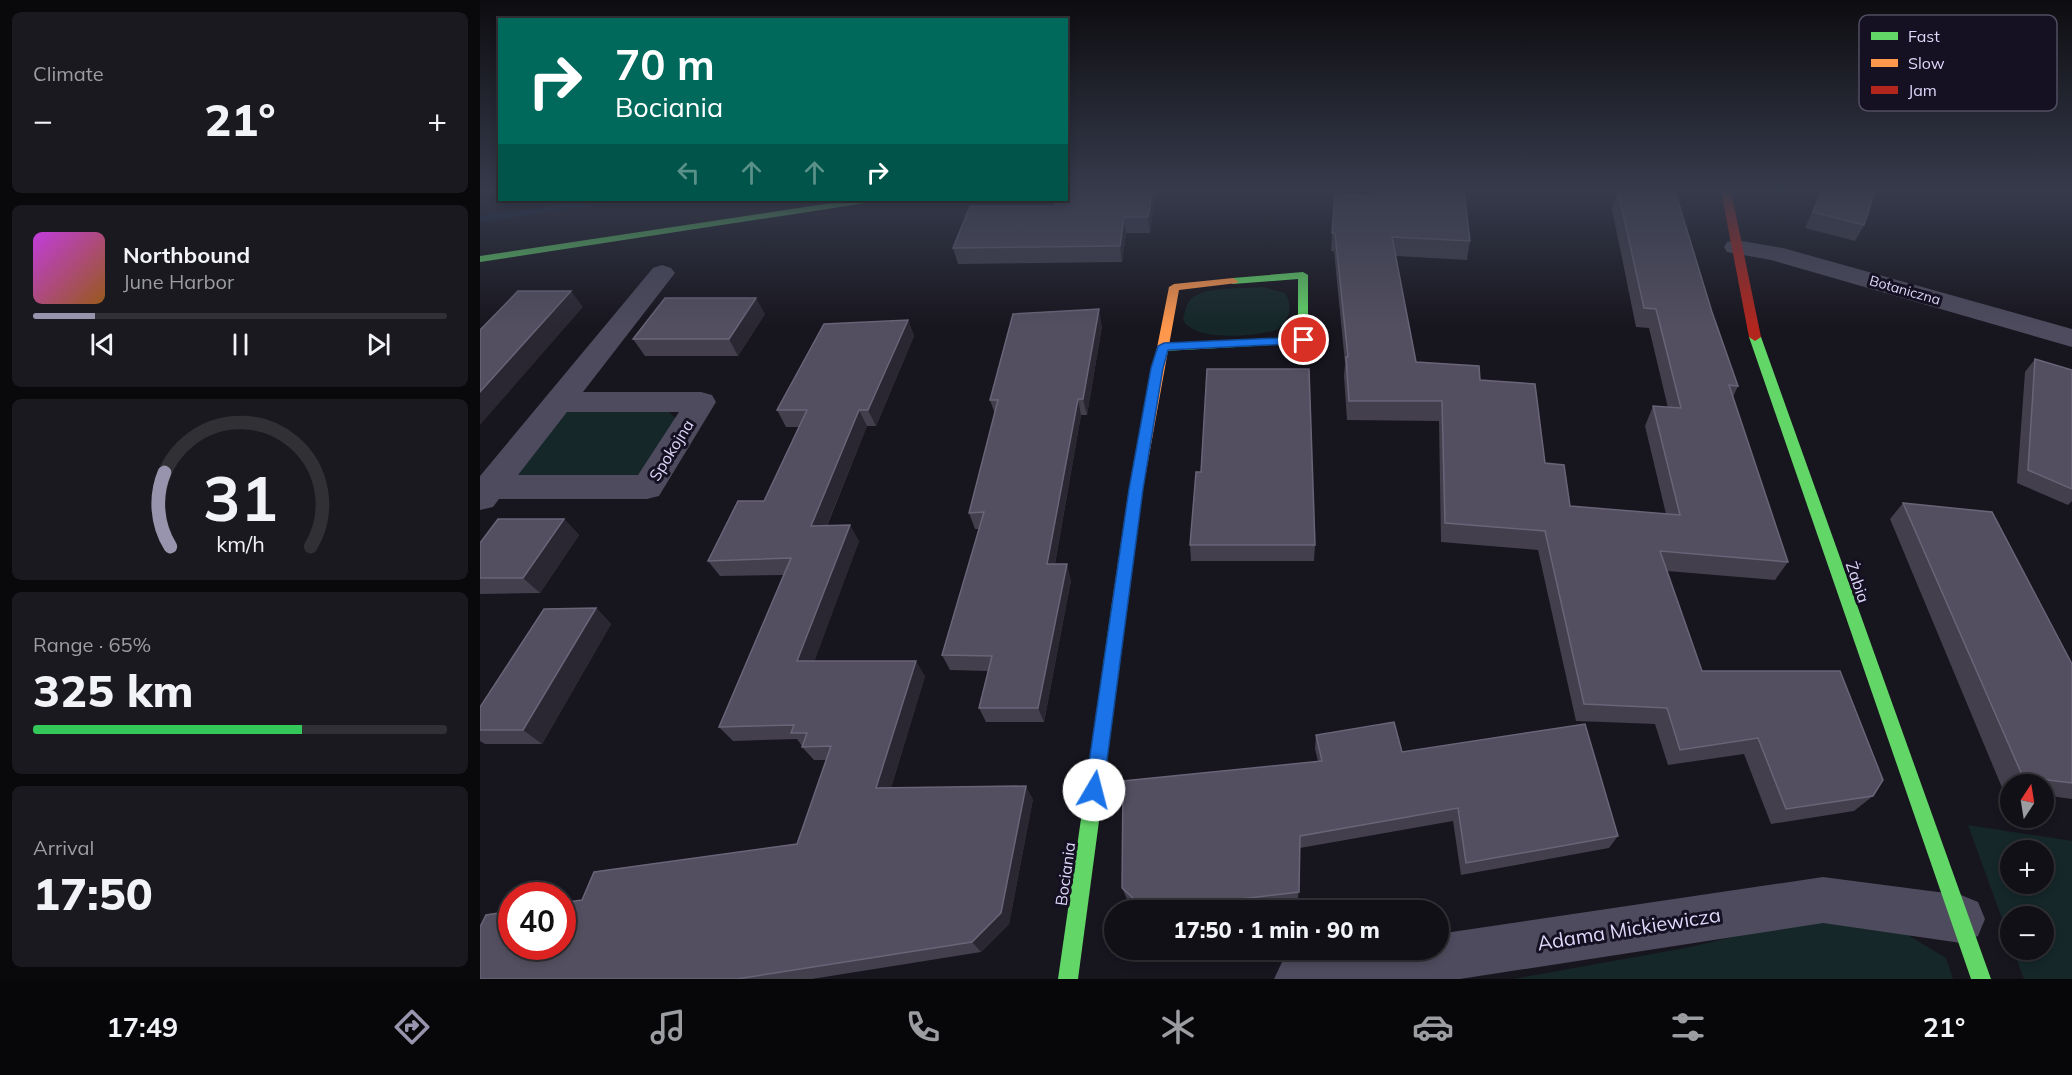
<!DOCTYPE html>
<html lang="en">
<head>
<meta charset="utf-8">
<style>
	:root { --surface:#111016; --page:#1a191f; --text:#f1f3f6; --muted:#9c9da1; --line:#303035; --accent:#9894ad }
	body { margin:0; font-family:Mulish,sans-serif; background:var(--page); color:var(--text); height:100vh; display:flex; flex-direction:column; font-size:22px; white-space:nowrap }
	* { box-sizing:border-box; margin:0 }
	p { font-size:20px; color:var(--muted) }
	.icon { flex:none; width:33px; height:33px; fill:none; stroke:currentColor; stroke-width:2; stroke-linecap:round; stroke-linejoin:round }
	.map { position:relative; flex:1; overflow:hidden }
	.panel { display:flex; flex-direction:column; gap:12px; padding:12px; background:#09090c; width:480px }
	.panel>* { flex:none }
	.banner { position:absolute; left:18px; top:18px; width:570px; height:183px; border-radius:0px; box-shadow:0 3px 9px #0003,0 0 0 2px var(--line); background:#00695c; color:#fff; overflow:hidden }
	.needle { width:39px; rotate:12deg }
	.controls { position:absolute; left:1520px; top:774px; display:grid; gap:12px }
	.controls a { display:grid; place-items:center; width:54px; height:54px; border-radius:50%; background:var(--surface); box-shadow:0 3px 9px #0003,0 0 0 2px var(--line); font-size:30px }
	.speed { position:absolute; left:18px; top:882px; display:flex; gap:12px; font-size:30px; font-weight:700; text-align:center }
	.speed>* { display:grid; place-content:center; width:78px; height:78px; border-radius:50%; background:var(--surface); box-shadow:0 3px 9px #0003,0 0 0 2px var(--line); line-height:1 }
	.speed .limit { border:9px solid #d22; background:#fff; color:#111 }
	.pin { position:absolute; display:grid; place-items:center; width:51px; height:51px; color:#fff; margin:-26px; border:3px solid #fff; border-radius:50%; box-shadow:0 2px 6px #0007 }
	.me { position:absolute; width:66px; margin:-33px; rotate:8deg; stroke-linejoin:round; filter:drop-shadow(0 0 4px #0008) }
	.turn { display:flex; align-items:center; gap:21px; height:126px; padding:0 18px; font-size:27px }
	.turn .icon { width:78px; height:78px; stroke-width:2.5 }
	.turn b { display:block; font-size:42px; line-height:51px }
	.lanes { display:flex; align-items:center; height:57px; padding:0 18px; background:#0003; justify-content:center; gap:30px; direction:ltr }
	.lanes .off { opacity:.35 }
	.big { font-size:45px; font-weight:800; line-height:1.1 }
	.panel .card { flex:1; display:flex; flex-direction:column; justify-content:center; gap:9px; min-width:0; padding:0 21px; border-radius:9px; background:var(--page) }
	.panel .dial { align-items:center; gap:0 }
	.dial svg { height:156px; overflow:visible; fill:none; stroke:var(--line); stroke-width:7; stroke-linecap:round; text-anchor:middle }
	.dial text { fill:var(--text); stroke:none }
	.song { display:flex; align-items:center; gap:18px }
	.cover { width:72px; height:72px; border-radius:9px; background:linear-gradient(135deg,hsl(290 70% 55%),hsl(30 70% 35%)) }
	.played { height:6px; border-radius:3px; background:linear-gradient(90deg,var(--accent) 15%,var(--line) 15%) }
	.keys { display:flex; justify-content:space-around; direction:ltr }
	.heat { display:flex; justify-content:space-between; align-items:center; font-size:33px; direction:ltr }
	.charge { height:9px; border-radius:4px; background:linear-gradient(90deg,#34c759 65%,var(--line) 0) }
	.trip { position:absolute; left:624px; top:900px; width:345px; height:60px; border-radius:30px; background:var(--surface); box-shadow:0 3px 9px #0003,0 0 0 2px var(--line); font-weight:800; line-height:60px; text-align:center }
	.tab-bar { display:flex; height:96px; justify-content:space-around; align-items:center; background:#070609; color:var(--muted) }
	.tab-bar .icon { width:42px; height:42px }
	.tab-bar .selected { color:var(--accent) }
	.tab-bar b { font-size:27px; color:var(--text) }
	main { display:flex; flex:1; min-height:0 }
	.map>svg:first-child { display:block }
	.green { fill:#152729; fill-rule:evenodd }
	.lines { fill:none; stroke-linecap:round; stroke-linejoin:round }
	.stream { fill:#162443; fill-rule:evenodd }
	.street { fill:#4d4b5d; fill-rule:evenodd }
	.fast { fill:#63d668; fill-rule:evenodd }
	.slow { fill:#ff974d; fill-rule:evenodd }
	.jam { fill:#b3261e; fill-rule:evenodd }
	.wall { fill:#433f4d }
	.shaded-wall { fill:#2a2732 }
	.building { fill:#534f60; stroke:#696478; stroke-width:1.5 }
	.route { fill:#1a73e8; stroke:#114b97; stroke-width:1.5 }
	.labels { text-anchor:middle; stroke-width:6; stroke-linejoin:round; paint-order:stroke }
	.far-street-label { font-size:14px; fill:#ded8fa; stroke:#151122 }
	.street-label { font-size:16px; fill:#ded8fa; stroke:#151122 }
	.near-street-label { font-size:20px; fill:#ded8fa; stroke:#151122 }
	.key { fill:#151122; stroke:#514d63; stroke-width:1.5 }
	.key-label { font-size:16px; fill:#ded8fa }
</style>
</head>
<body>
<main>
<section class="panel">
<div class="card"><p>Climate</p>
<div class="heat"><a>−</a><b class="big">21°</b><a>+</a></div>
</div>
<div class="card">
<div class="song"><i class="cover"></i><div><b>Northbound</b><p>June Harbor</p></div></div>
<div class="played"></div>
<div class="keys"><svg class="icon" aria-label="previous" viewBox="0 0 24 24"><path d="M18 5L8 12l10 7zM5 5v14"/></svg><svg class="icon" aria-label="pause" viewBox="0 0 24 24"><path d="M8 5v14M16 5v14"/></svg><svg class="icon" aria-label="next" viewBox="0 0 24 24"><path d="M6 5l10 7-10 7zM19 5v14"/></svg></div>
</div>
<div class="card dial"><svg viewBox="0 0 100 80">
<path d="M14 69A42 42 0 1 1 86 69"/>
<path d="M14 69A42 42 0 0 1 11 31" stroke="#9894ad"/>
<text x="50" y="56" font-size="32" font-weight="700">31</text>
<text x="50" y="72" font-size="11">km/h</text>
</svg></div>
<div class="card"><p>Range · 65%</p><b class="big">325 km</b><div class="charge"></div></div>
<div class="card"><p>Arrival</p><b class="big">17:50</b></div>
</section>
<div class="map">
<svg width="1592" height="979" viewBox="0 0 1592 979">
	<rect width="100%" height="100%" fill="#17151e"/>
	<g class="green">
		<path d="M783,287L805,293C815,308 808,323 794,331C772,336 715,342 703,320C705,312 706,303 712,298C725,286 766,289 783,287Z"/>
		<path d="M94,409H179L189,412L196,419L164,472L154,476H34L81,415Z"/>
		<path d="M1488,825L1592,841V979H1544L1533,950H1563V916H1530V941ZM1530,850H1563V884H1530Z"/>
		<path d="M1323,921L1415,927L1466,958L1473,979H1033L1205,948Z"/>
	</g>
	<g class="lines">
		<path class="stream" d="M112,200H136L131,203L0,222V216Z"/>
		<g class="street">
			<path d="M1256,240L1303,248L1592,329V347L1291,260L1247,252L1244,247L1247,242Z"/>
			<path d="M182,265L191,268L195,273L103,392H221L232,395L236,402L179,496L167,499H19L13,507L0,510V476L173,268ZM87,412H199L158,475H38Z"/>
			<path d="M1343,877L1481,895L1498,902L1505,919L1498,936L1481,943L1343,923L980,979H794L802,962C850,942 907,950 958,950V934Z"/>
		</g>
		<g class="fast">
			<path d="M371,200H391L386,203L0,262V256Z"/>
			<path d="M823,272L828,275V343L684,351L678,347L684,343L818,337V279L753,284L748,281L753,278Z"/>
			<path d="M1275,333L1281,337L1511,979H1491L1269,337Z"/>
			<path d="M640,597L645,599L648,603L598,979H578L632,603L635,599Z"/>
		</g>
		<path class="slow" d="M753,278L758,281L757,283L699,290L663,489L648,603L645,607L640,609L635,607L632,603L649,489L689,287L694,284Z"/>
		<path class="jam" d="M1241,191H1251L1281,337L1275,341L1269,337Z"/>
	</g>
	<g class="wall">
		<path d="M675,191L670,233H646L642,262L478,264L473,248L575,206Z"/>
		<path d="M945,191H984L990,241L987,260L916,256L936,362L1000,380L1065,463L1090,506L1186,514L1165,426L1173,406L1188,408L1169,328L1156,327L1132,209L1136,197L1135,191H1195L1232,312L1258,386L1253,397L1308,562L1295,580L1187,571L1222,671L1393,796L1374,811L1291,824L1264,754L1188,765L1175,724L1096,721L1058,550L961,542L959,421L867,420L864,376L865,363L854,251H851L852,233L893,196L945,193Z"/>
		<path d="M1341,191H1395L1384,225L1375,241L1325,228Z"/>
		<path d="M285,314L258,356H165L153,339Z"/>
		<path d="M428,320L434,336L396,426H387L347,526L379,541L334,661L445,676L411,788L553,799L529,924L501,952L332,979H0L102,900L317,844L346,760H334L322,747V746L317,739L253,741L239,727L304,575L240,576L228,561L284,501L319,427H306L297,410Z"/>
		<path d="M622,326L607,415H601L575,564L591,580L564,722H506L499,708L508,671L470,670L462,655L499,529H495L489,513L515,414L510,400Z"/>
		<path d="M1555,359L1592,370V501L1588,505L1537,483L1545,372Z"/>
		<path d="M1423,503L1592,664V799L1563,795V784H1530V791L1523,790L1410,519Z"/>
		<path d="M84,519L99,535L60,593L0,594V543Z"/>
		<path d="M710,545H835L834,561H711Z"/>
		<path d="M116,608L131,624L62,744H5L0,741V707Z"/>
		<path d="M836,735L922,752L1138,836L1129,848L981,875L973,821L820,848L818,904L759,910H659L647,899L642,888L838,761L835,749Z"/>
	</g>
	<g class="shaded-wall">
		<path d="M672,191H675L670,233L668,217Z"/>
		<path d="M644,217L646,233L642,262L640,246Z"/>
		<path d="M91,291L103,307L0,425V392Z"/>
		<path d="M276,298L285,314L258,356L249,339Z"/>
		<path d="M619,309L622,326L607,415L603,399Z"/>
		<path d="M428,320L434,336L396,426L388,410Z"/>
		<path d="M598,399L601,415L572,580L567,564Z"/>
		<path d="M379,410L387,426L340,542L331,526Z"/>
		<path d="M84,519L99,535L60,593L43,578Z"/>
		<path d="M370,525L379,541L329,676L317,661Z"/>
		<path d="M587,564L591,580L564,722L558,708Z"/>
		<path d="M116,608L131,624L62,744L43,730Z"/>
		<path d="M436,661L445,676L407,801L396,788Z"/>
		<path d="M546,786L553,799L529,924L501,952L492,942Z"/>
	</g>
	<g class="building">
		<path d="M586,191H672L668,217H644L640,246L473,248L490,206H575L577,200H586Z"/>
		<path d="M893,191L949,193V191H984L990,241L912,237L936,362L999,366L1000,380L1055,384L1065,463L1084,465L1090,506L1200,515L1173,406L1201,408L1176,309L1164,308L1138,191H1195L1232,312L1258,386L1249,385L1308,562L1180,551L1222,671H1360L1403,780L1393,796L1306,809L1278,738L1200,750L1187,708L1104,704L1065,531L965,523L962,401H869L866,357H868L855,233H852L855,194L893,196Z"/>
		<path d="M1342,191H1395L1384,225L1333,212Z"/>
		<path d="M38,291H91L0,392V330Z"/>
		<path d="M185,298H276L249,339H153Z"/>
		<path d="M619,309L603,399H598L567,564H587L558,708H499L512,656L462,655L504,512L489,513L518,400H510L533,314Z"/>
		<path d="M428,320L388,410H379L331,526L370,525L317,661H436L396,788L546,786L521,913L492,942L257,979H0V927L6,915L32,911V946H82V903L102,900L114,872L317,844L351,746L322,747L327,733H311L314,725L239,727L311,558L228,561L258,501H284L327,410H297L344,324Z"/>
		<path d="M1555,359L1592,370V489L1548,470Z"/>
		<path d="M727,369H829L835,545H710L716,472H721Z"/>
		<path d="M1423,503L1512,512L1592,664V783L1543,777Z"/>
		<path d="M18,519H84L43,578H0V543Z"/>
		<path d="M116,608L43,730H0V707L64,609Z"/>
		<path d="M914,722L922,752L1105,724L1138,836L986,863L978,808L820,836L819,892L666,910L642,888L643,781L842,761L836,735Z"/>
	</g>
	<linearGradient id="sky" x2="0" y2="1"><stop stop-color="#0d0c10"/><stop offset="0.58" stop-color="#363b4c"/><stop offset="1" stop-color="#363b4c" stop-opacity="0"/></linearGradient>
	<rect width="1592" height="328" fill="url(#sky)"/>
	<path class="route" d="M824,337L828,338V343L688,350L683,368L663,489L623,790L620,796L614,799L607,796L605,790L649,489L671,368L678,346L684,343Z"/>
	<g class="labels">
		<g class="far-street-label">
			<text transform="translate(1425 290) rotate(16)" y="5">Botaniczna</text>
		</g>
		<g class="street-label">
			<text transform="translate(191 450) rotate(-58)" y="6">Spokojna</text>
			<text transform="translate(1378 582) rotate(71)" y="6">Żabia</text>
			<text transform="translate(585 874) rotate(-82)" y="6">Bociania</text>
		</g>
		<g class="near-street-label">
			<text transform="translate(1149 929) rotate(-9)" y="7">Adama Mickiewicza</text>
		</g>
	</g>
	<rect x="1379" y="15" width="198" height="96" rx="9" class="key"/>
	<rect x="1391" y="32" width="27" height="8" fill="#63d668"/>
	<rect x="1391" y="59" width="27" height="8" fill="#ff974d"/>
	<rect x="1391" y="86" width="27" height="8" fill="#b3261e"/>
	<g class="key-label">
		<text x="1428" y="42">Fast</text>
		<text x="1428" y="69">Slow</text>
		<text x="1428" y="96">Jam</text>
	</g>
</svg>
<div class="controls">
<a><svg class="needle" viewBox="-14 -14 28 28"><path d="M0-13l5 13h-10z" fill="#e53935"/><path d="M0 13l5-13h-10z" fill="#9c9da1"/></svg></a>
<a>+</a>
<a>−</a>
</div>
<div class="speed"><div class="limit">40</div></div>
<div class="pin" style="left:824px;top:340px;background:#d93025"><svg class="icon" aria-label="arrive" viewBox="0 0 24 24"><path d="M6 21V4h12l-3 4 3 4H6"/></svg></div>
<svg class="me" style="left:614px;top:790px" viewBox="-20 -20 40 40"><circle r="19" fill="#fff"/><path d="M0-13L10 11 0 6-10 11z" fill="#1a73e8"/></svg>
<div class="trip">17:50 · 1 min · 90 m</div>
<div class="banner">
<div class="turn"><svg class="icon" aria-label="right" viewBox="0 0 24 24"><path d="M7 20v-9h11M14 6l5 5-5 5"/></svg><div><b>70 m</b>Bociania</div></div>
<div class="lanes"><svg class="icon off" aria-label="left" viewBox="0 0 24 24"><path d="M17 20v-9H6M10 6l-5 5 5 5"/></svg><svg class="icon off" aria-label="ahead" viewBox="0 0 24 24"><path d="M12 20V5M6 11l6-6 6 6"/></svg><svg class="icon off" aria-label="ahead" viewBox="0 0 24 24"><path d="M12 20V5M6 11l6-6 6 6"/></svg><svg class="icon" aria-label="right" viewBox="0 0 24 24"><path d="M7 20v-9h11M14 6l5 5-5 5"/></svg></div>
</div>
</div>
</main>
<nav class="tab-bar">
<b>17:49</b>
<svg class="icon selected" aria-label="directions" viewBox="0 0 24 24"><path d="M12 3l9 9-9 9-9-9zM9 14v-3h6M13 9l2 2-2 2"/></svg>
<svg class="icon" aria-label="music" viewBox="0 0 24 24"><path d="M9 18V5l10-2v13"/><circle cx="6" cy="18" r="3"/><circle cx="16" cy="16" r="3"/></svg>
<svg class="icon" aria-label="phone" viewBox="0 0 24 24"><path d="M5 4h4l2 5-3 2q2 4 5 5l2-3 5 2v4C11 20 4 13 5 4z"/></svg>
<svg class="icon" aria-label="climate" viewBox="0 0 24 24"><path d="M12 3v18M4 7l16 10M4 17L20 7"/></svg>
<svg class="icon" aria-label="car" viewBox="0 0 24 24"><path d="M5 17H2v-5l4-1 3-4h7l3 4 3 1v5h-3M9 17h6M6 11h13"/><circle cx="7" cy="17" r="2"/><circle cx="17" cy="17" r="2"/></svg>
<svg class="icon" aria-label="filters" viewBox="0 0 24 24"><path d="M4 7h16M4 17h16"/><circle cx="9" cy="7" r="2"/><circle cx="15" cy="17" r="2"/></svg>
<b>21°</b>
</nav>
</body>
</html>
